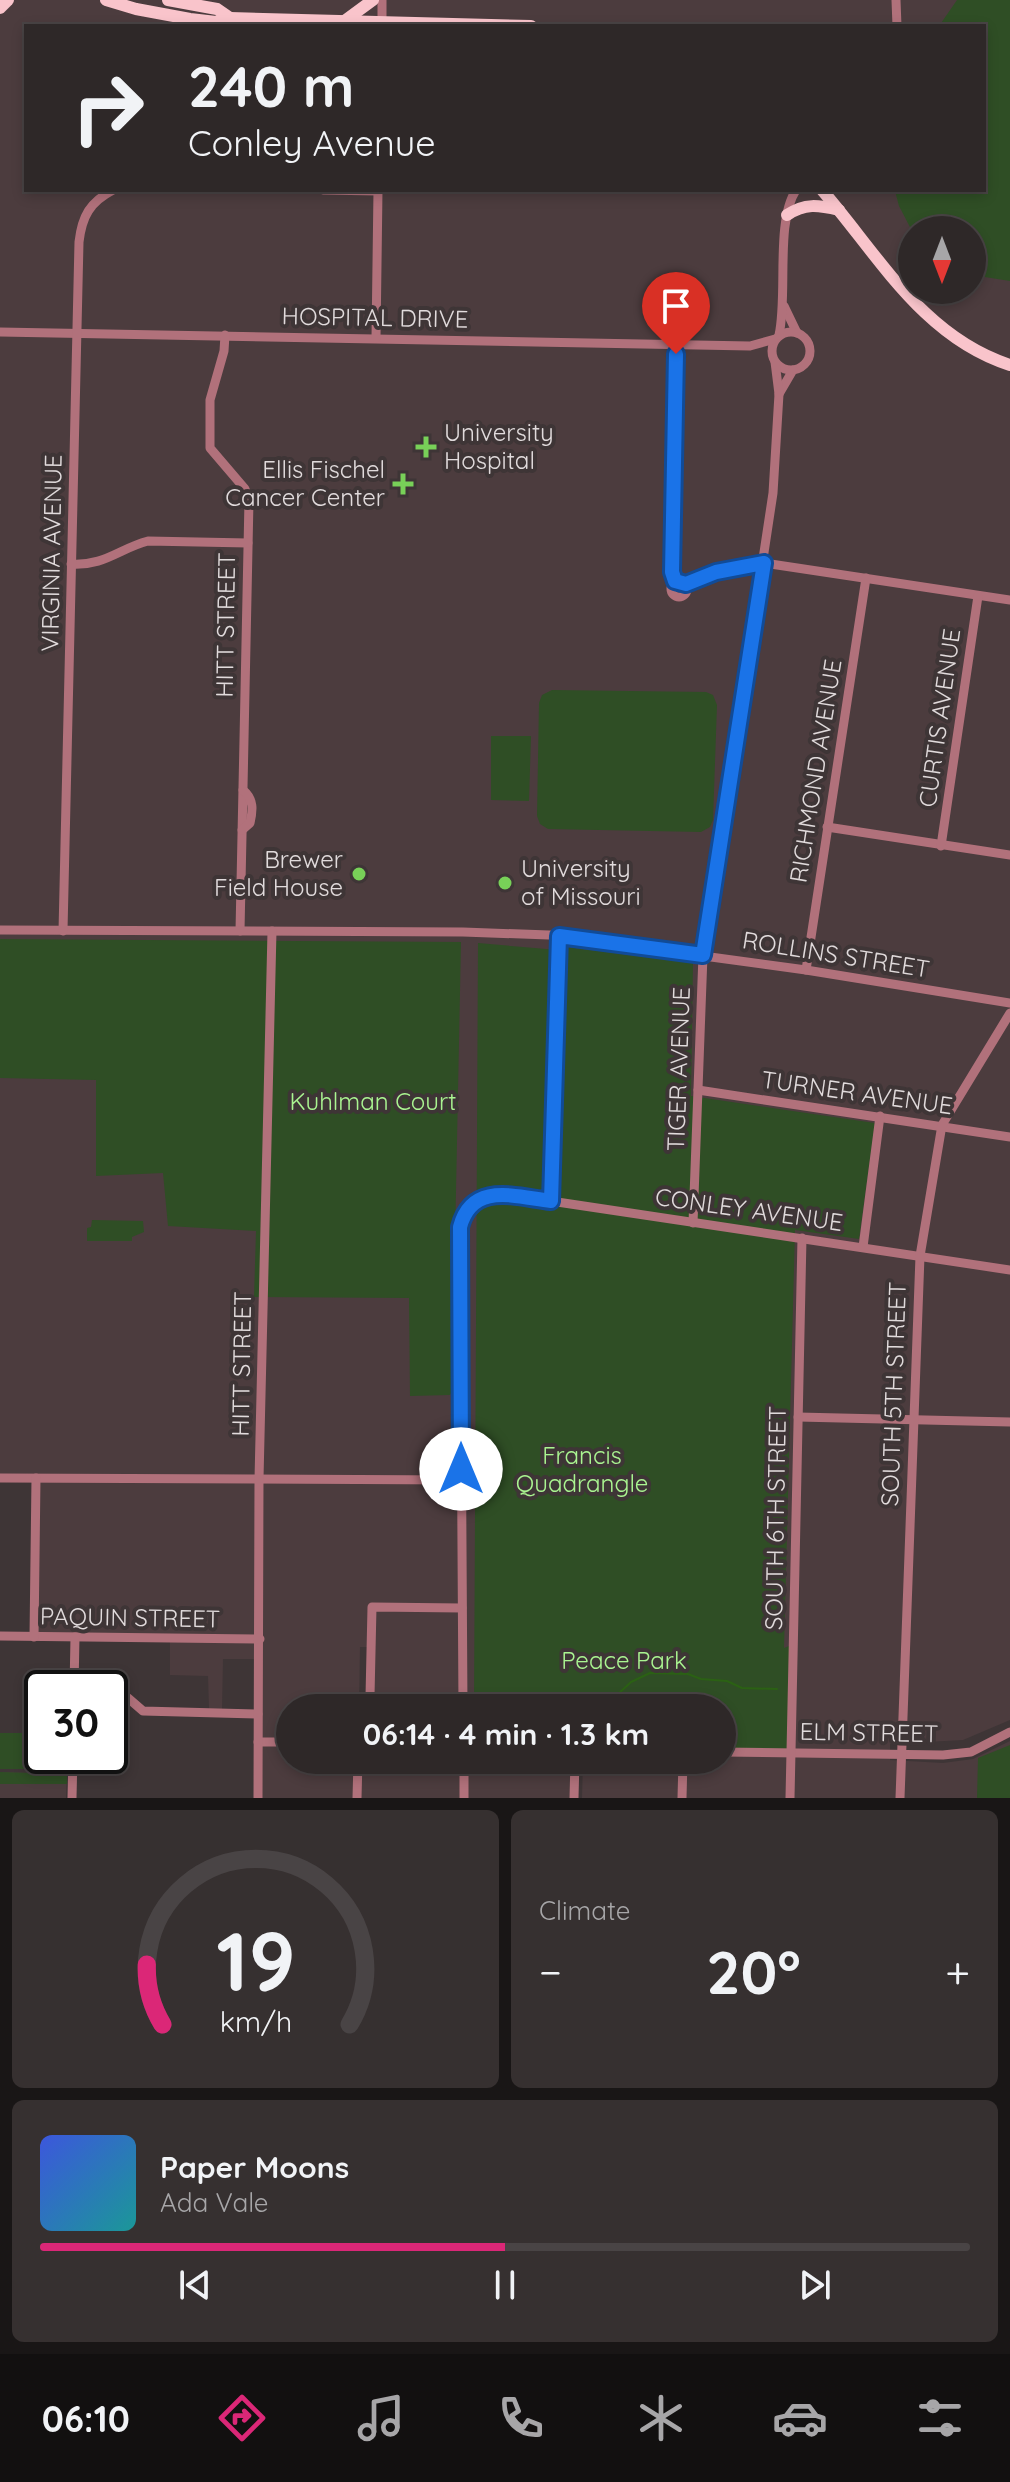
<!DOCTYPE html>
<html lang="en">
<head>
<meta charset="utf-8">
<style>
	:root { --surface:#2e2828; --page:#363030; --text:#f1f3f6; --muted:#a7a6a8; --line:#494445; --accent:#db2777 }
	body { margin:0; font-family:Quicksand,sans-serif; background:var(--page); color:var(--text); height:100vh; display:flex; flex-direction:column; font-size:30px; white-space:nowrap }
	* { box-sizing:border-box; margin:0 }
	p { font-size:26px; color:var(--muted) }
	.icon { flex:none; width:44px; height:44px; fill:none; stroke:currentColor; stroke-width:2; stroke-linecap:round; stroke-linejoin:round }
	.map { position:relative; height:1798px; overflow:hidden }
	.panel { display:flex; flex-direction:column; gap:12px; padding:12px; background:#191616; flex:1 }
	.panel>* { flex:none }
	.hud { position:absolute; left:24px; top:24px; width:962px; height:168px; border-radius:0px; box-shadow:0 4px 12px #0003,0 0 0 2px var(--line); background:#2e2828; color:var(--text); overflow:hidden }
	.needle { width:52px; rotate:180deg }
	.controls { position:absolute; left:898px; top:216px; display:grid; gap:16px }
	.controls a { display:grid; place-items:center; width:88px; height:88px; border-radius:50%; background:var(--surface); box-shadow:0 4px 12px #0003,0 0 0 2px var(--line); font-size:40px }
	.speed { position:absolute; left:24px; top:1670px; display:flex; gap:16px; font-size:40px; font-weight:700; text-align:center }
	.speed>* { display:grid; place-content:center; width:104px; height:104px; border-radius:50%; background:var(--surface); box-shadow:0 4px 12px #0003,0 0 0 2px var(--line); line-height:1 }
	.speed .limit { border:4px solid #111; border-radius:12px; background:#fff; color:#111 }
	.pin { position:absolute; display:grid; place-items:center; width:68px; height:68px; color:#fff; margin:-82px -34px; border-radius:50% 50% 50% 0; rotate:-45deg; box-shadow:0 0 8px #0007 }
	.pin .icon { rotate:45deg }
	.me { position:absolute; width:88px; margin:-44px; rotate:0deg; stroke-linejoin:round; filter:drop-shadow(0 0 6px #0008) }
	.turn { display:flex; align-items:center; gap:28px; height:168px; padding:0 32px; font-size:36px }
	.turn .icon { width:104px; height:104px; stroke-width:2.5 }
	.turn b { display:block; font-size:56px; line-height:68px }
	.big { font-size:60px; font-weight:800; line-height:1.1 }
	.panel .tile { flex:1; display:flex; flex-direction:column; justify-content:center; gap:12px; min-width:0; padding:0 28px; border-radius:12px; background:var(--page) }
	.panel .dial { align-items:center; gap:0 }
	.dial svg { height:208px; overflow:visible; fill:none; stroke:var(--line); stroke-width:7; stroke-linecap:round; text-anchor:middle }
	.dial text { fill:var(--text); stroke:none }
	.song { display:flex; align-items:center; gap:24px }
	.cover { width:96px; height:96px; border-radius:12px; background:linear-gradient(135deg,hsl(230 70% 55%),hsl(180 70% 35%)) }
	.played { height:8px; border-radius:4px; background:linear-gradient(90deg,var(--accent) 50%,var(--line) 50%) }
	.keys { display:flex; justify-content:space-around; direction:ltr }
	.heat { display:flex; justify-content:space-between; align-items:center; font-size:44px; direction:ltr }
	.panel .tiles { flex:1; display:grid; gap:12px; grid-template-columns:1fr 1fr }
	.tile:last-child { grid-column:span 2 }
	.trip { position:absolute; left:276px; top:1694px; width:460px; height:80px; border-radius:40px; background:var(--surface); box-shadow:0 4px 12px #0003,0 0 0 2px var(--line); font-weight:800; line-height:80px; text-align:center }
	.dock { display:flex; height:128px; justify-content:space-around; align-items:center; background:#121010; color:var(--muted) }
	.dock .icon { width:56px; height:56px }
	.dock .active { color:var(--accent) }
	.dock b { font-size:36px; color:var(--text) }
	.map>svg:first-child { display:block }
	.built { fill:#4c3c3e; fill-rule:evenodd }
	.green { fill:#2f4e25 }
	.lines { fill:none; stroke-linecap:round; stroke-linejoin:round }
	.stream { stroke:#2b6114; stroke-width:2 }
	.minor { stroke:#b1717b; stroke-width:9 }
	.major { stroke:#f9c4cb; stroke-width:12 }
	.route-casing { stroke:#114b97; stroke-width:20 }
	.route { stroke:#1a73e8; stroke-width:14 }
	.poi-dot { fill:#78d158; stroke:#3e3536; stroke-width:3 }
	.labels { text-anchor:middle; stroke-width:8; stroke-linejoin:round; paint-order:stroke }
	.street-label { font-size:24px; fill:#e1dbdc; stroke:#3e3536 }
	.poi-label { font-size:24px; fill:#e1dbdc; stroke:#3e3536; text-anchor:start }
	.park-label { font-size:24px; fill:#aaf591; stroke:#3e3536 }
</style>
</head>
<body>
<div class="map">
<svg width="1010" height="1798" viewBox="0 0 1010 1798">
	<rect width="100%" height="100%" fill="#3e3536"/>
	<g class="built">
		<path d="M0,0H1010V1720L963,1740L890,1744V1760L943,1763L973,1759L1010,1741V1798H582L583,1760H722V1708H368L371,1647H360L359,1708H290V1760H575L574,1798H258L259,1659H223L222,1709H209L208,1676L170,1675V1637L34,1636L38,1479L0,1476ZM26,26H984V190H26ZM912,230H972V290H912Z"/>
		<path d="M0,1772L67,1774L66,1798H0Z"/>
	</g>
	<g class="green">
		<path d="M957,0H1010V281L972,275V230L912,231L899,206L895,191L984,190V26H939Z"/>
		<path d="M552,690L706,692L713,695L717,705L713,820L710,827L701,832L548,829L540,824L537,816L539,703L542,695Z"/>
		<path d="M491,736H531L529,801L491,800Z"/>
		<path d="M0,939L461,942L452,1391L450,1395L410,1396L409,1298L254,1297L256,1231L168,1226L163,1173L96,1176V1080L0,1078Z"/>
		<path d="M478,943L558,950L559,947H566L693,963L691,1096L875,1123L859,1239L795,1230L784,1648L794,1644L791,1753L722,1752V1708H474Z"/>
		<path d="M92,1220L143,1221L144,1232L132,1237V1241H87V1228L91,1227Z"/>
		<path d="M0,1733H42V1751H34L33,1769H0Z"/>
		<path d="M1010,1745V1798H977L978,1758Z"/>
		<path d="M0,1772L67,1774V1784H0Z"/>
	</g>
	<g class="lines">
		<path class="stream" d="M603,1708L631,1682L650,1673L688,1674L701,1679L727,1681L742,1688L777,1689"/>
		<g class="minor">
			<path d="M896,0L897,26"/>
			<path d="M382,26V0"/>
			<path d="M323,190L378,191"/>
			<path d="M784,306L797,333"/>
			<circle cx="791" cy="351" r="19"/>
			<path d="M0,332L750,346L775,339"/>
			<path d="M225,335L224,351L210,400V448L245,489L249,500L240,931"/>
			<path d="M779,335C788,295 775,222 796,190"/>
			<path d="M376,338L378,190"/>
			<path d="M779,394L793,370"/>
			<path d="M71,564C105,566 118,549 148,541L248,543"/>
			<circle cx="679" cy="589" r="8"/>
			<path d="M675,581L672,572L676,343"/>
			<path d="M686,584L716,572L764,563L1010,600"/>
			<path d="M827,827L1010,855"/>
			<path d="M242,830L250,823C253,810 254,799 243,790"/>
			<path d="M941,846L978,596"/>
			<path d="M0,930L463,932L549,935L806,970L1010,1003"/>
			<path d="M63,931L79,242C82,216 90,202 113,190"/>
			<path d="M806,970L866,578"/>
			<path d="M698,1090L1010,1137"/>
			<path d="M551,1201L559,936"/>
			<path d="M693,1223L703,955L773,493L779,394L775,362"/>
			<path d="M863,1247L880,1116"/>
			<path d="M798,1417L1010,1422"/>
			<path d="M0,1478L461,1480"/>
			<path d="M0,1636L260,1639"/>
			<path d="M34,1637L36,1478"/>
			<path d="M74,1688L75,1637"/>
			<path d="M110,1697L128,1698L143,1711L258,1714"/>
			<path d="M368,1708L370,1696L372,1607L462,1608"/>
			<path d="M463,1708L460,1227C466,1204 481,1195 504,1194L1010,1270"/>
			<path d="M258,1742H290"/>
			<path d="M722,1752L943,1755L971,1752L1010,1732"/>
			<path d="M72,1798L73,1756"/>
			<path d="M258,1798L259,1479L272,931"/>
			<path d="M357,1798L358,1760"/>
			<path d="M464,1798V1760"/>
			<path d="M574,1798L575,1760"/>
			<path d="M682,1798L683,1760"/>
			<path d="M790,1798L802,1238"/>
			<path d="M900,1798L920,1256L942,1125L1010,1013"/>
		</g>
		<g class="major">
			<path d="M106,0L136,9L190,19L216,22L230,18L531,26"/>
			<path d="M168,0L217,9L230,18"/>
			<path d="M0,8L8,0"/>
			<path d="M343,22L373,0"/>
			<path d="M822,190C879,256 923,337 1010,365"/>
			<path d="M787,215C805,203 818,205 839,210"/>
		</g>
	</g>
	<g class="lines">
		<defs>
			<path id="route" d="M461,1469L460,1227C472,1181 516,1197 551,1201L559,936L703,955L764,563L716,572L686,584L675,581L672,572L676,354"/>
		</defs>
		<use href="#route" class="route-casing"/>
		<use href="#route" class="route"/>
	</g>
	<g class="poi-dot">
		<path d="M422 435h8v8h8v8h-8v8h-8v-8h-8v-8h8z"/>
		<path d="M399 472h8v8h8v8h-8v8h-8v-8h-8v-8h8z"/>
		<circle cx="359" cy="874" r="8"/>
		<circle cx="505" cy="883" r="8"/>
	</g>
	<g class="labels">
		<g class="street-label">
			<text transform="translate(375 318) rotate(1)" y="8">HOSPITAL DRIVE</text>
			<text transform="translate(52 553) rotate(-89)" y="8">VIRGINIA AVENUE</text>
			<text transform="translate(226 625) rotate(-89)" y="8">HITT STREET</text>
			<text transform="translate(940 718) rotate(-82)" y="8">CURTIS AVENUE</text>
			<text transform="translate(816 771) rotate(-81)" y="8">RICHMOND AVENUE</text>
			<text transform="translate(836 955) rotate(9)" y="8">ROLLINS STREET</text>
			<text transform="translate(679 1069) rotate(-88)" y="8">TIGER AVENUE</text>
			<text transform="translate(857 1093) rotate(8)" y="8">TURNER AVENUE</text>
			<text transform="translate(749 1210) rotate(8)" y="8">CONLEY AVENUE</text>
			<text transform="translate(242 1364) rotate(-89)" y="8">HITT STREET</text>
			<text transform="translate(894 1394) rotate(-88)" y="8">SOUTH 5TH STREET</text>
			<text transform="translate(776 1518) rotate(-89)" y="8">SOUTH 6TH STREET</text>
			<text transform="translate(130 1618) rotate(1)" y="8">PAQUIN STREET</text>
			<text transform="translate(869 1733) rotate(1)" y="8">ELM STREET</text>
		</g>
		<g class="poi-label">
			<text x="444" y="441">University<tspan x="444" dy="28">Hospital</tspan></text>
			<text x="385" y="478" text-anchor="end">Ellis Fischel<tspan x="385" dy="28">Cancer Center</tspan></text>
			<text x="343" y="868" text-anchor="end">Brewer<tspan x="343" dy="28">Field House</tspan></text>
			<text x="521" y="877">University<tspan x="521" dy="28">of Missouri</tspan></text>
		</g>
		<g class="park-label">
			<text x="373" y="1110">Kuhlman Court</text>
			<text x="582" y="1464">Francis<tspan x="582" dy="28">Quadrangle</tspan></text>
			<text x="624" y="1669">Peace Park</text>
		</g>
	</g>
</svg>
<div class="controls">
<a><svg class="needle" viewBox="-14 -14 28 28"><path d="M0-13l5 13h-10z" fill="#e53935"/><path d="M0 13l5-13h-10z" fill="#a7a6a8"/></svg></a>
</div>
<div class="speed"><div class="limit">30</div></div>
<div class="pin" style="left:676px;top:354px;background:#d93025"><svg class="icon" aria-label="arrive" viewBox="0 0 24 24"><path d="M6 21V4h12l-3 4 3 4H6"/></svg></div>
<svg class="me" style="left:461px;top:1469px" viewBox="-20 -20 40 40"><circle r="19" fill="#fff"/><path d="M0-13L10 11 0 6-10 11z" fill="#1a73e8"/></svg>
<div class="trip">06:14 · 4 min · 1.3 km</div>
<div class="hud">
<div class="turn"><svg class="icon" aria-label="right" viewBox="0 0 24 24"><path d="M7 20v-9h11M14 6l5 5-5 5"/></svg><div><b>240 m</b>Conley Avenue</div></div>
</div>
</div>
<section class="panel">
<div class="tiles">
<div class="tile dial"><svg viewBox="0 0 100 80">
<path d="M14 69A42 42 0 1 1 86 69"/>
<path d="M14 69A42 42 0 0 1 8 46" stroke="#db2777"/>
<text x="50" y="56" font-size="32" font-weight="700">19</text>
<text x="50" y="72" font-size="11">km/h</text>
</svg></div>
<div class="tile"><p>Climate</p>
<div class="heat"><a>−</a><b class="big">20°</b><a>+</a></div>
</div>
<div class="tile">
<div class="song"><i class="cover"></i><div><b>Paper Moons</b><p>Ada Vale</p></div></div>
<div class="played"></div>
<div class="keys"><svg class="icon" aria-label="previous" viewBox="0 0 24 24"><path d="M18 5L8 12l10 7zM5 5v14"/></svg><svg class="icon" aria-label="pause" viewBox="0 0 24 24"><path d="M8 5v14M16 5v14"/></svg><svg class="icon" aria-label="next" viewBox="0 0 24 24"><path d="M6 5l10 7-10 7zM19 5v14"/></svg></div>
</div>
</div>
</section>
<nav class="dock">
<b>06:10</b>
<svg class="icon active" aria-label="directions" viewBox="0 0 24 24"><path d="M12 3l9 9-9 9-9-9zM9 14v-3h6M13 9l2 2-2 2"/></svg>
<svg class="icon" aria-label="music" viewBox="0 0 24 24"><path d="M9 18V5l10-2v13"/><circle cx="6" cy="18" r="3"/><circle cx="16" cy="16" r="3"/></svg>
<svg class="icon" aria-label="phone" viewBox="0 0 24 24"><path d="M5 4h4l2 5-3 2q2 4 5 5l2-3 5 2v4C11 20 4 13 5 4z"/></svg>
<svg class="icon" aria-label="climate" viewBox="0 0 24 24"><path d="M12 3v18M4 7l16 10M4 17L20 7"/></svg>
<svg class="icon" aria-label="car" viewBox="0 0 24 24"><path d="M5 17H2v-5l4-1 3-4h7l3 4 3 1v5h-3M9 17h6M6 11h13"/><circle cx="7" cy="17" r="2"/><circle cx="17" cy="17" r="2"/></svg>
<svg class="icon" aria-label="filters" viewBox="0 0 24 24"><path d="M4 7h16M4 17h16"/><circle cx="9" cy="7" r="2"/><circle cx="15" cy="17" r="2"/></svg>
</nav>
</body>
</html>
